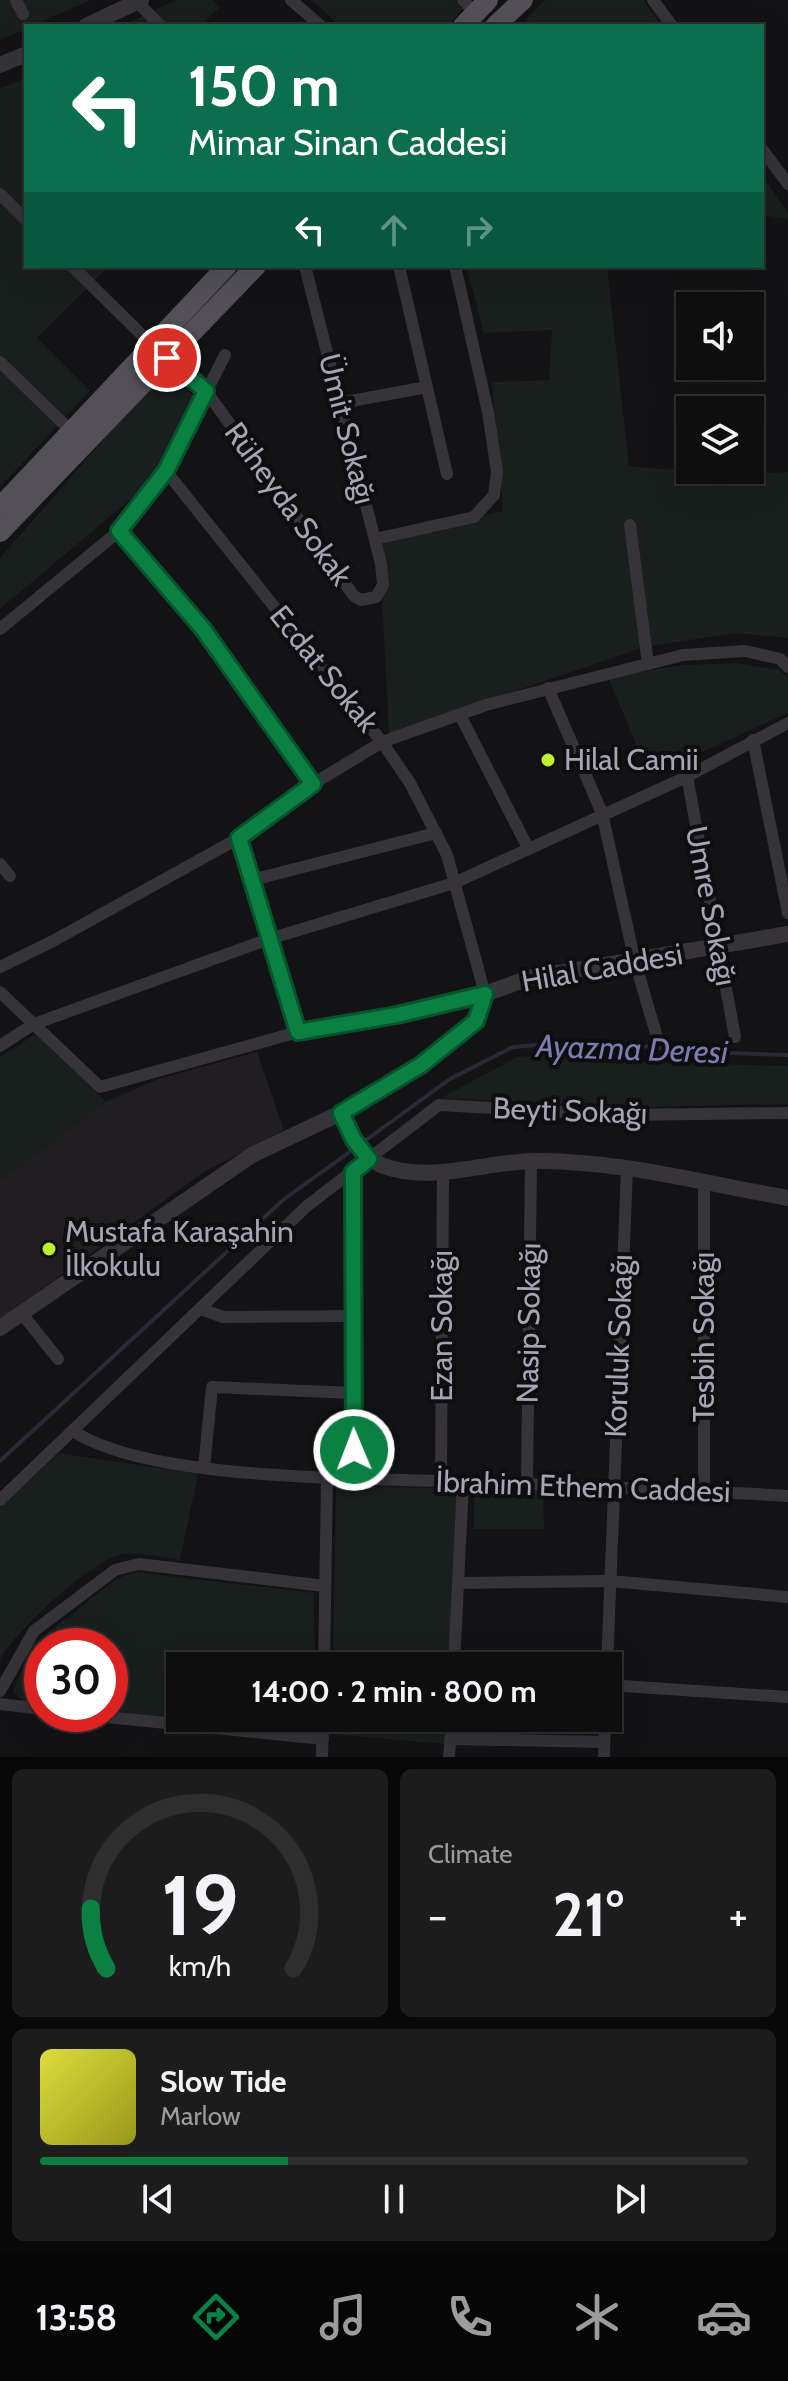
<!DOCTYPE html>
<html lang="en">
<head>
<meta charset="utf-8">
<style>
	:root { --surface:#0e0e0f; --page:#1c1c1d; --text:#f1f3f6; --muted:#9b9c9e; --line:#2e2e2f; --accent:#0b8043 }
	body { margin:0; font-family:Cabin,sans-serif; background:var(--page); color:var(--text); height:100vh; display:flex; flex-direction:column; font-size:30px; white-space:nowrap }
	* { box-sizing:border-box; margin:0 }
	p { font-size:26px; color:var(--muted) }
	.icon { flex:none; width:44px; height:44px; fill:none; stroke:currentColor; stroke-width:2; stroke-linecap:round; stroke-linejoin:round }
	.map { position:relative; height:1757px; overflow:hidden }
	.details { display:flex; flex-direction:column; gap:12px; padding:12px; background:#080808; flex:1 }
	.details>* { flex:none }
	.guide { position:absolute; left:24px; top:24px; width:740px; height:244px; border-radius:0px; box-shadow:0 8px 32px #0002,0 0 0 2px var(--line); background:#0b6e4f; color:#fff; overflow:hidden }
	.tools { position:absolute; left:676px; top:292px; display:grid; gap:16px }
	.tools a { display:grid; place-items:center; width:88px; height:88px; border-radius:0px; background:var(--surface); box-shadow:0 8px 32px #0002,0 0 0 2px var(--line); font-size:40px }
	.speed { position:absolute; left:24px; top:1628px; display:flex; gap:16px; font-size:40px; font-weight:700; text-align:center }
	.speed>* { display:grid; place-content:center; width:104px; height:104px; border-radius:50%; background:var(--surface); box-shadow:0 8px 32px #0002,0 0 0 2px var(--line); line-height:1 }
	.speed .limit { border:12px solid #d22; background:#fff; color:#111 }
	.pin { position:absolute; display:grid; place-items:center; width:68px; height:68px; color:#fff; margin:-34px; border:4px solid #fff; border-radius:50%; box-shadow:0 2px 8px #0007 }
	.me { position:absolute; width:88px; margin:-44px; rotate:359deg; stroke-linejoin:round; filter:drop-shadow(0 0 6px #0008) }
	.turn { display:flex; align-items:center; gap:28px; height:168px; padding:0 32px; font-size:36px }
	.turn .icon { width:104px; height:104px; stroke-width:2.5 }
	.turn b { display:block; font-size:56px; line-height:68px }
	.lanes { display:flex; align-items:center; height:76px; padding:0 32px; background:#0003; justify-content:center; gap:40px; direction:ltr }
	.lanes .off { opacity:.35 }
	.big { font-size:60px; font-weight:800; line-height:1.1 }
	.details .card { flex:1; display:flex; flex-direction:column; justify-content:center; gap:12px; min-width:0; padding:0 28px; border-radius:12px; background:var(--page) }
	.details .dial { align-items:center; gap:0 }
	.dial svg { height:208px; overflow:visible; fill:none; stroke:var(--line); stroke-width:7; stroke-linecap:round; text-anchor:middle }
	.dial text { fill:var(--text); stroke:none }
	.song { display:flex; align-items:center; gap:24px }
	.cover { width:96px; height:96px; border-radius:12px; background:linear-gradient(135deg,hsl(60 70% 55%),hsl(60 70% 35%)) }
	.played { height:8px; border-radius:4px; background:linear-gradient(90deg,var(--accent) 35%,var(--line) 35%) }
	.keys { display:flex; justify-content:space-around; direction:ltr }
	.heat { display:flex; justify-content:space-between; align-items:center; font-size:44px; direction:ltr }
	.details .tiles { flex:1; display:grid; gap:12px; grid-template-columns:1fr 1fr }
	.card:last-child { grid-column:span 2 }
	.trip { position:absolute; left:166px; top:1652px; width:456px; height:80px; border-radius:0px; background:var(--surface); box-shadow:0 8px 32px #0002,0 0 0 2px var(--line); font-weight:800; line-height:80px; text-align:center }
	.dock { display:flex; height:128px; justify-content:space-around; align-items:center; background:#060606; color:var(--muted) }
	.dock .icon { width:56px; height:56px }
	.dock .selected { color:var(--accent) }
	.dock b { font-size:36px; color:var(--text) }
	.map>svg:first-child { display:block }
	.built { fill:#201e21 }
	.green { fill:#191f1d }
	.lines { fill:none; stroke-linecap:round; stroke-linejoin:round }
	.stream { stroke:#2a2937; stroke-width:4 }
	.minor { stroke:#363339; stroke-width:12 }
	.tertiary { stroke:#363339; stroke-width:16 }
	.primary { stroke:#535058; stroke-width:20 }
	.route-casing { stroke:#07532c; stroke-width:20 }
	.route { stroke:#0b8043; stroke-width:14 }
	.poi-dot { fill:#beef2f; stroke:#0e0d0f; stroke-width:3 }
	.labels { text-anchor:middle; stroke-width:8; stroke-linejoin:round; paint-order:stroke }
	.street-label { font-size:30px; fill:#a9a4b4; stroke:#0e0d0f }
	.poi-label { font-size:30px; fill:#a9a4b4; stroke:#0e0d0f; text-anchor:start }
	.water-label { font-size:32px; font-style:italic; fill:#7e7bb0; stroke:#0e0d0f }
</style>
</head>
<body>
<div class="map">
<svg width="788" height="1757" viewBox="0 0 788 1757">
	<rect width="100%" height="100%" fill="#131214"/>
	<path class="built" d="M257,1052L284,1130L204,1172L0,1319V1180L106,1102L158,1079Z"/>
	<g class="green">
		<path d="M0,0H91L0,40Z"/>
		<path d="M175,0H212L220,7L200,26H122Z"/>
		<path d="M312,0H454L463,9L447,26H340Z"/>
		<path d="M545,0H644L662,26H520Z"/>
		<path d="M26,78V266H109L37,338L90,391L0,487V88Z"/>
		<path d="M762,175L788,213V219L762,215Z"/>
		<path d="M466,266H607L629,466L729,475L788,472V638L735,633L645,647L389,734L379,541L503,511L492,382L549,380L552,330L484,333Z"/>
		<path d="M165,370L196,399L145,487L0,609V558Z"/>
		<path d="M739,663L779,670L788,677V713L649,776L608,677L682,665Z"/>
		<path d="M36,1034L106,1102L0,1180V1057Z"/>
		<path d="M561,1054L646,1062L788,1066V1104L635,1107L441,1098L517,1057Z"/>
		<path d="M59,1453L198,1474L180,1560C162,1558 140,1552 123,1554C91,1560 17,1630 0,1659V1507Z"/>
		<path d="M336,1486L459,1489L449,1666H333Z"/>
		<path d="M474,1486H543L544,1529H474Z"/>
		<path d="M135,1572L314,1593L315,1666H180V1718H316V1734L110,1711V1646H42V1703L23,1701L13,1691L31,1646L116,1579Z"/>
		<path d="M332,1718H446L445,1744L332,1734Z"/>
	</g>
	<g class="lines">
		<g class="stream">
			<path d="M362,1143L450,1079L513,1047L591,1041L698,1052L788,1055"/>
			<path d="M0,1461L283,1200L355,1148"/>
		</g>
		<g class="minor">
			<path d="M16,0L23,14"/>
			<path d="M291,0L321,26"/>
			<path d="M463,0L475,13"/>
			<path d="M653,0L672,26"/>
			<path d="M137,2L161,26"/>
			<path d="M762,149L788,184"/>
			<path d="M0,194L26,220"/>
			<path d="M72,266L151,344"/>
			<path d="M399,266L447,474"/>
			<path d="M167,358L206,391L354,596L361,600L376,597L383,585L381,564L305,266"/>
			<path d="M0,362L71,431"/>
			<path d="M340,403L427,387"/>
			<path d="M630,525L648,664"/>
			<path d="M119,531L203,629L313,784"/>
			<path d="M375,539L474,517L494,495L497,472L488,412L455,266"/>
			<path d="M0,629L119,531L166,471L225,355"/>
			<path d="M548,688L602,813L635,962L657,1037"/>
			<path d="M460,715L528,848"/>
			<path d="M753,740L788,913"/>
			<path d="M687,776L735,1037"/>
			<path d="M239,838L298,1032"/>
			<path d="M0,864L10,876"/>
			<path d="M252,880L436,833"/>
			<path d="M0,967L53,941L239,838L313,784L382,742L486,705L683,655L745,651L780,659L788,667"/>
			<path d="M0,992L100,1087L298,1032L397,1015L485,994L447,855L410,783L382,742L166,471"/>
			<path d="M0,1046L34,1024L269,939L454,883L684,778L788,723"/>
			<path d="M201,1309L223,1317L353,1316"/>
			<path d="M23,1315L58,1359"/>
			<path d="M353,1393L355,1479"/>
			<path d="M73,1431C148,1480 350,1478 442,1481C558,1485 673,1489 788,1496"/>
			<path d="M204,1468L212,1387L353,1393V1172"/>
			<path d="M441,1481L443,1171"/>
			<path d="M527,1484L531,1161"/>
			<path d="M704,1491V1183"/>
			<path d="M0,1500L307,1206L439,1105L615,1115L788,1113"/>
			<path d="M458,1583L610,1581L788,1597"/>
			<path d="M324,1666L327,1478"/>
			<path d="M454,1666L463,1482"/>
			<path d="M607,1666L627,1169"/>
			<path d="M608,1685L788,1697"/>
			<path d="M0,1691L34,1631L115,1570L139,1564L325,1586"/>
			<path d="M0,1704L42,1709"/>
			<path d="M78,1714L323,1739"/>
			<path d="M451,1739L604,1742"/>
			<path d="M322,1757L323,1718"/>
			<path d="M449,1757L452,1718"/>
			<path d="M604,1757L605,1718"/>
		</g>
		<g class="tertiary">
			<path d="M86,26L141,0"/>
			<path d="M0,65L26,54"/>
			<path d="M341,1113C351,1133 359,1155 381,1165C431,1185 487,1160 539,1161C622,1161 707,1184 788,1198"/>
			<path d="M0,1328L252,1155L351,1108L421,1065L476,1021L485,994L529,978L788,934"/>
		</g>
		<g class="primary">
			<path d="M463,26L488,0"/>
			<path d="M495,26L523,0"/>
			<path d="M0,507L227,266"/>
			<path d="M0,532L256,266"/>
		</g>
	</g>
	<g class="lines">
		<defs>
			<path id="route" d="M167,358L206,391L166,471L119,531L203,629L313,784L239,838L298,1032L397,1015L485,994L476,1021L421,1065L341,1113L354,1140L369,1159L353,1172L354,1450"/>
		</defs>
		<use href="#route" class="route-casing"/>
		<use href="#route" class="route"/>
	</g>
	<g class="poi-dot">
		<circle cx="548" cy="760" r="8"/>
		<circle cx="49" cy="1249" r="8"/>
	</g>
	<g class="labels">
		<g class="street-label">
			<text transform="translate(347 429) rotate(76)" y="10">Ümit Sokağı</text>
			<text transform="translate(288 504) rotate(54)" y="10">Rüheyda Sokak</text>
			<text transform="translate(324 669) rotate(51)" y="10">Ecdat Sokak</text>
			<text transform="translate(711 906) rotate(79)" y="10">Umre Sokağı</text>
			<text transform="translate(602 968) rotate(-10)" y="10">Hilal Caddesi</text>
			<text transform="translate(570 1111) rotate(2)" y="10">Beyti Sokağı</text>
			<text transform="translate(529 1323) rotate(-89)" y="10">Nasip Sokağı</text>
			<text transform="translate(442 1326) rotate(-90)" y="10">Ezan Sokağı</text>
			<text transform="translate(704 1337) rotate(-90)" y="10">Tesbih Sokağı</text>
			<text transform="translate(619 1346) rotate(-88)" y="10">Koruluk Sokağı</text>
			<text transform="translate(583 1487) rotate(2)" y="10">İbrahim Ethem Caddesi</text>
		</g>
		<g class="poi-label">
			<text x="564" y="770">Hilal Camii</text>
			<text x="65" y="1242">Mustafa Karaşahin<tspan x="65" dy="34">İlkokulu</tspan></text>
		</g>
		<g class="water-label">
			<text transform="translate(632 1049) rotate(2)" y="11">Ayazma Deresi</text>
		</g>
	</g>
</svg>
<div class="tools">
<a><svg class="icon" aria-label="sound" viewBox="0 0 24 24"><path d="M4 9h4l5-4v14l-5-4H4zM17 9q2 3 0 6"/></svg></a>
<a><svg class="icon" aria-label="layers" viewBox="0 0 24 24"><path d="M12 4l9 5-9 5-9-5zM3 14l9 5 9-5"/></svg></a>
</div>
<div class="speed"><div class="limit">30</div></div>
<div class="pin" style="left:167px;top:358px;background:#d93025"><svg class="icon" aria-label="arrive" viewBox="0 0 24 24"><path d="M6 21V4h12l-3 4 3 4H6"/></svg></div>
<svg class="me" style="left:354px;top:1450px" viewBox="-20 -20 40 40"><circle r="17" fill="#0b8043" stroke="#fff" stroke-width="3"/><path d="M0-11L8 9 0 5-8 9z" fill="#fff"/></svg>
<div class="trip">14:00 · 2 min · 800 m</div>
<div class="guide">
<div class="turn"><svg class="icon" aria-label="left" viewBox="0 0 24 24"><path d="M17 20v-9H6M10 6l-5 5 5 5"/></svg><div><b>150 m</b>Mimar Sinan Caddesi</div></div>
<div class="lanes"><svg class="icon" aria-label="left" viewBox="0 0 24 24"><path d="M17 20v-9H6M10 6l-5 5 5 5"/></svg><svg class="icon off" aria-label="ahead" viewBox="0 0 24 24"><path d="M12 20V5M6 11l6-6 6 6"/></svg><svg class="icon off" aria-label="right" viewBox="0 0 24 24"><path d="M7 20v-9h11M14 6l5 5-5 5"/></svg></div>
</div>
</div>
<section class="details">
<div class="tiles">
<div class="card dial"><svg viewBox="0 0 100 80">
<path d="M14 69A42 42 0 1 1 86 69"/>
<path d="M14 69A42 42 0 0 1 8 46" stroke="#0b8043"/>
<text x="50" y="56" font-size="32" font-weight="700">19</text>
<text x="50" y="72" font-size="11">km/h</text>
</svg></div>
<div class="card"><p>Climate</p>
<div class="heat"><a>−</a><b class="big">21°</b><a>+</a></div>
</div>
<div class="card">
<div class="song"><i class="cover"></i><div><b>Slow Tide</b><p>Marlow</p></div></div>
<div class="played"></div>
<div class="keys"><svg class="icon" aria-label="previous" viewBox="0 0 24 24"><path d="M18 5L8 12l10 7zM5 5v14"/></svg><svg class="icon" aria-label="pause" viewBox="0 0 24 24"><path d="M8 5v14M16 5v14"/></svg><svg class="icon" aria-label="next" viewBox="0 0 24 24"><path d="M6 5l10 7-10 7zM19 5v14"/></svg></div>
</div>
</div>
</section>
<nav class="dock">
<b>13:58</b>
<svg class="icon selected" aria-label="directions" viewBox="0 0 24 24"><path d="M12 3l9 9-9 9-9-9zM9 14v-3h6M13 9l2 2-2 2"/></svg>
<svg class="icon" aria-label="music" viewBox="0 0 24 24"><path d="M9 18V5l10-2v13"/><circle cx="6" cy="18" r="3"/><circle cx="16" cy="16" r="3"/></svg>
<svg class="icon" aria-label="phone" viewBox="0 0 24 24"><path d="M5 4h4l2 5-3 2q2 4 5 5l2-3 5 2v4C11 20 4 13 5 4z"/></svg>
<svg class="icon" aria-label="climate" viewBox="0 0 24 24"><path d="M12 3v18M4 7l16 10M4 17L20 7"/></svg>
<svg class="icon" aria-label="car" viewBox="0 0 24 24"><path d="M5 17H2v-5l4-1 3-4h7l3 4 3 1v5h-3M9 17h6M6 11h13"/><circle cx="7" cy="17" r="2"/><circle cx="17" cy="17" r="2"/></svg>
</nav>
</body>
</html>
